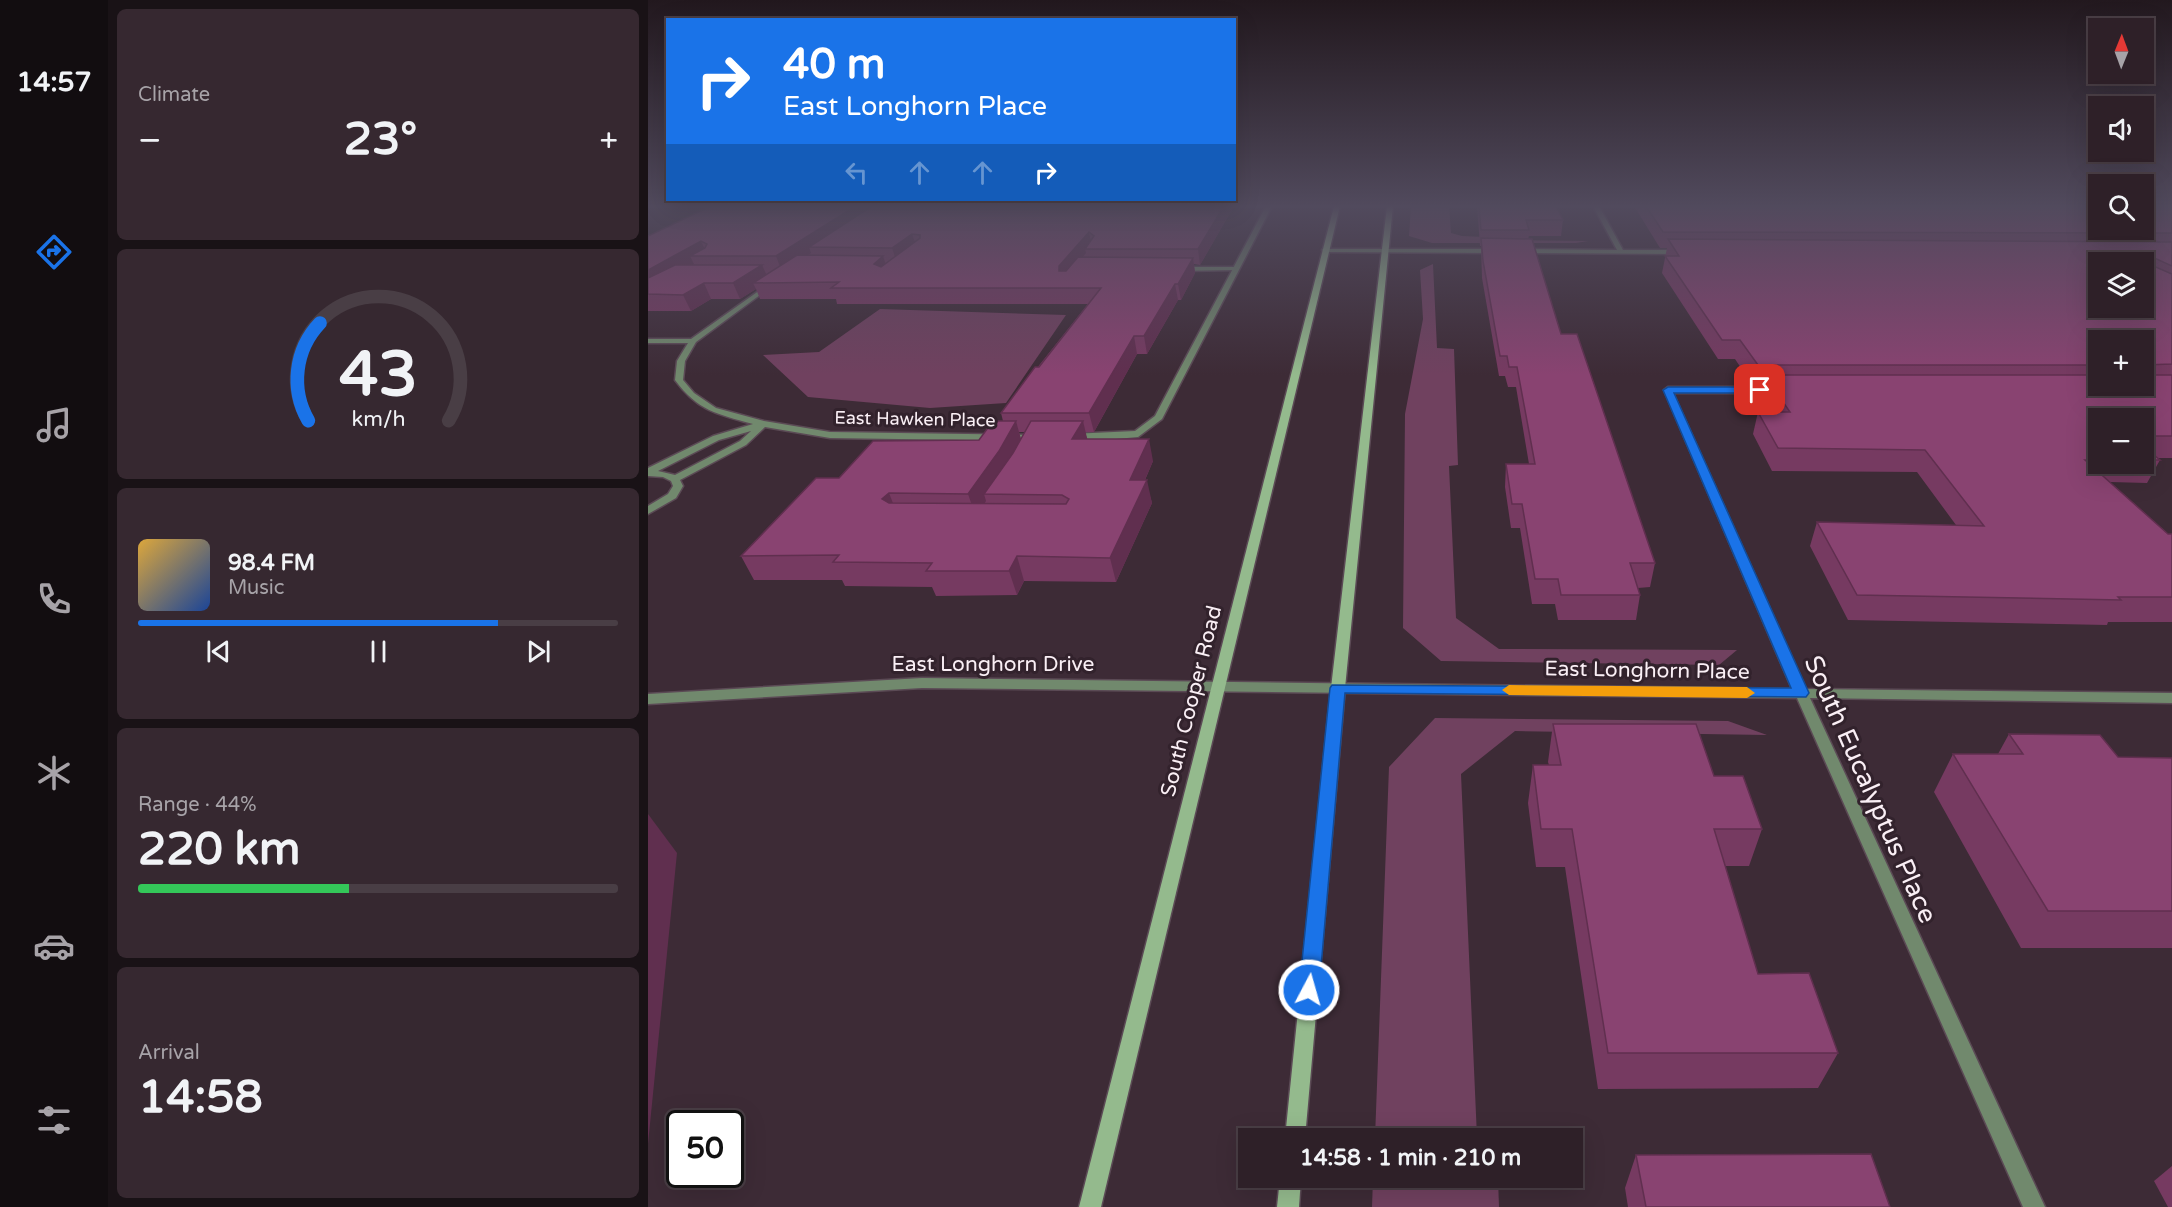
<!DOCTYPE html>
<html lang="en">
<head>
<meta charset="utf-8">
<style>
	:root { --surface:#2e2028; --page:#362830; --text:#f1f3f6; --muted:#a7a3a8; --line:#493e45; --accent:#1a73e8 }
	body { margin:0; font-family:"Varela Round",sans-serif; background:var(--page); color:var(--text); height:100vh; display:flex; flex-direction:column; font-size:22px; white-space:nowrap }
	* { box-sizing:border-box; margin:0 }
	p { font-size:20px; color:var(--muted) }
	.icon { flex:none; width:33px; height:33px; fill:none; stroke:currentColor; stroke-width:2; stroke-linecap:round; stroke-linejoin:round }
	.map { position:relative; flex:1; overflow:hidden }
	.side { display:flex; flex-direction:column; gap:9px; padding:9px; background:#191216; width:540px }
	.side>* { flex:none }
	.banner { position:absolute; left:18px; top:18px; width:570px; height:183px; border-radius:0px; box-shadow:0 6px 24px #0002,0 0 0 2px var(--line); background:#1a73e8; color:#fff; overflow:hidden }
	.needle { width:39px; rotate:1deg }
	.buttons { position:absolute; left:1440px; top:18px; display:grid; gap:12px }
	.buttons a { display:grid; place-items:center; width:66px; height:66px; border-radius:0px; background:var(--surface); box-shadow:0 6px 24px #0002,0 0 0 2px var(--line); font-size:30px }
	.speed { position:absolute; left:18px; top:1110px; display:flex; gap:12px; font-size:30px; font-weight:700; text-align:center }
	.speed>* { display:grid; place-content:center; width:78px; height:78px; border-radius:50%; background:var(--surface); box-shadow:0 6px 24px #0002,0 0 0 2px var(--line); line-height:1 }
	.speed .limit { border:3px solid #111; border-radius:9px; background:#fff; color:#111 }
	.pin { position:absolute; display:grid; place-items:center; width:51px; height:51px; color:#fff; margin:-26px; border-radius:12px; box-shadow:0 3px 9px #0006 }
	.me { position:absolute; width:66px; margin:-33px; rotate:6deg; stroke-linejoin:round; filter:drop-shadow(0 0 4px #0008) }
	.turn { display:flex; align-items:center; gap:21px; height:126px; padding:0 18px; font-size:27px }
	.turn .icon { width:78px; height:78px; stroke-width:2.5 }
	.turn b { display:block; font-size:42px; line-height:51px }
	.lanes { display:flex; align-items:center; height:57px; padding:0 18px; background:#0003; justify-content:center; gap:30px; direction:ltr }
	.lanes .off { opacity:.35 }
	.big { font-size:45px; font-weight:700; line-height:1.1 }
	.side .tile { flex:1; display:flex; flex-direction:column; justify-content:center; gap:9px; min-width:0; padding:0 21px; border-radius:9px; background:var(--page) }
	.side .dial { align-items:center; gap:0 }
	.dial svg { height:156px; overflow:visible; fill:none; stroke:var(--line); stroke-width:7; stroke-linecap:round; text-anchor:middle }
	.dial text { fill:var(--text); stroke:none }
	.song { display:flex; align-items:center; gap:18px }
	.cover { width:72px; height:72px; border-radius:9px; background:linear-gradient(135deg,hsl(40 70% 55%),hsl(220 70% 35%)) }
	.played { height:6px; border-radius:3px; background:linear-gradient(90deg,var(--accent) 75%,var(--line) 75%) }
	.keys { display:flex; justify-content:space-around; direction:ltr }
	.heat { display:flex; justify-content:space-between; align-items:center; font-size:33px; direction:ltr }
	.charge { height:9px; border-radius:4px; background:linear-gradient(90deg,#34c759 44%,var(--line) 0) }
	.trip { position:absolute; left:590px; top:1128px; width:345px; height:60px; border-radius:0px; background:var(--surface); box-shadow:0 6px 24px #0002,0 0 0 2px var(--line); font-weight:700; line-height:60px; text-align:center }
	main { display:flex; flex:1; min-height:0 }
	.tab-bar { display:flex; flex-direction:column; width:108px; justify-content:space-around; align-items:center; background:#120d10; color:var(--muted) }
	.tab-bar .icon { width:42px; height:42px }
	.tab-bar .on { color:var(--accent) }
	.tab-bar b { font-size:27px; color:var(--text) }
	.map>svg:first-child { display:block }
	.green { fill:#70415f }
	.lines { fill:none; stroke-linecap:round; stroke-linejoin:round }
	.service-casing { stroke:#5b4a55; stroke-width:3 }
	.minor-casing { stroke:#5b4a55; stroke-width:3 }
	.secondary-casing { stroke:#5b4a55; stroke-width:3 }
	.service { fill:#71896d; fill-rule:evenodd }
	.minor { fill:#71896d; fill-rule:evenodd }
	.secondary { fill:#94ba8d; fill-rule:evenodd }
	.wall { fill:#763a61; fill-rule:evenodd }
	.shaded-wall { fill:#602f4f }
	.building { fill:#894371; stroke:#602f4f; stroke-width:1.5; fill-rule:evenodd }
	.route { fill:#1a73e8; stroke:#114b97; stroke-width:1.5 }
	.slow { fill:#f59e0b }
	.labels { text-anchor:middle; stroke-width:6; stroke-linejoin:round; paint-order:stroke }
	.far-street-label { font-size:18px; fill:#faeff5; stroke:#32222c }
	.street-label { font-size:21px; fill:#faeff5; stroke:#32222c }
	.near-street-label { font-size:26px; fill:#faeff5; stroke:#32222c }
</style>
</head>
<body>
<main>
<nav class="tab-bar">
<b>14:57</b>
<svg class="icon on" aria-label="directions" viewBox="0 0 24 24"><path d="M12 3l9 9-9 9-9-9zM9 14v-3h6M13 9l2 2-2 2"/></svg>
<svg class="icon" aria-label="music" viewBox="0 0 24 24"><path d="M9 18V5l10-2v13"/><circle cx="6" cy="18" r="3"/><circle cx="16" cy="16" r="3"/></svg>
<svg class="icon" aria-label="phone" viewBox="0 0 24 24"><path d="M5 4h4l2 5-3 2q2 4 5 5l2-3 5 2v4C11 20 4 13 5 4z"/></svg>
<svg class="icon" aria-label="climate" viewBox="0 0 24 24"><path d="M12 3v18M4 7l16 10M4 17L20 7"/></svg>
<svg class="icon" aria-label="car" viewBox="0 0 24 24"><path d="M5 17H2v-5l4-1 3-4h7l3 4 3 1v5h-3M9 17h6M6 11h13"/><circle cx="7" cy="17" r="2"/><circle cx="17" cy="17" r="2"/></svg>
<svg class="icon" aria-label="filters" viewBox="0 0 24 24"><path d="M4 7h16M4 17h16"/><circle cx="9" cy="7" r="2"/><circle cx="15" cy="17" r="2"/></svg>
</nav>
<section class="side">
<div class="tile"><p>Climate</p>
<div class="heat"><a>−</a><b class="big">23°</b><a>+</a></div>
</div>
<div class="tile dial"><svg viewBox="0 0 100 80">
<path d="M14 69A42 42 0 1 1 86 69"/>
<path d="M14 69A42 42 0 0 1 20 19" stroke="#1a73e8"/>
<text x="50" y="56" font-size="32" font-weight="700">43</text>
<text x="50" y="72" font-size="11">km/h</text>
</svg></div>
<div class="tile">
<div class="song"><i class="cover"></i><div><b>98.4 FM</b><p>Music</p></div></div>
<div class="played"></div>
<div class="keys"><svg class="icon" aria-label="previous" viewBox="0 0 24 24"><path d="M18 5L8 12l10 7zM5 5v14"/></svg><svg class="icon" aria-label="pause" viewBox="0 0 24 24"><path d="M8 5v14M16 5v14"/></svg><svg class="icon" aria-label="next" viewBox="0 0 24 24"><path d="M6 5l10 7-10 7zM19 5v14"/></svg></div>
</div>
<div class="tile"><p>Range · 44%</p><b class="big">220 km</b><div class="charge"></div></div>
<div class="tile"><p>Arrival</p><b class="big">14:58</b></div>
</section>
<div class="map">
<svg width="1524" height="1207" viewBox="0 0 1524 1207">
	<rect width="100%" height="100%" fill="#3d2b36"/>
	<g class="green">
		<path d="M763,206H801L803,233L814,236L837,237L839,240L940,241L928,243H784L761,236Z"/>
		<path d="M785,264L789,348L806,349L810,465L801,466L808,618L851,649L1089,650L1071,665L793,661L755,628L757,414L775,319L772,270Z"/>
		<path d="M232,309L418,315L358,403L282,408L160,397L115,355L171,352Z"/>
		<path d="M787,718L1080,721L1119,735L867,731L813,774L829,1137L840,1138H727L741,767Z"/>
		<path d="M725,1178H850L851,1207H724Z"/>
	</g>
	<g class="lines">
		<defs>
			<path id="service" d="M587,267L590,269L589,270L531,271L528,269L531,267Z"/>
			<g id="minor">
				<path d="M618,206H624L514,419L490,437L457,440L420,439L418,437L423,434L487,431L507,416Z"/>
				<path d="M945,206H951L975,250H1034L1037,252L1034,254L871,253L868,251L871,249L969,250Z"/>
				<path d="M675,249H848L851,251L848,253L677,252L674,250Z"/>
				<path d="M119,285L124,286L48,342L37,361L35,380L46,393L68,408L116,421L182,432L391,435L396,438L391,441L182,438L117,427L98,445L32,480L35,486L28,498L0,514V506L20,494L25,486L23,481L15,477L0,476V468L65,436L105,424C69,414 50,411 27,380L29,361L40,343H0V339H43ZM103,431L92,441L27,475L10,471L71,440Z"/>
				<path d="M1020,387H1128L1132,390L1128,393H1025L1158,689L1524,693V703L1162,698L1397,1207H1375L1149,698L274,688L0,704V694L274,678L1144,689L1016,390Z"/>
			</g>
			<g id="secondary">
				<path d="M686,206H692L453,1207H431Z"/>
				<path d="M739,206H745L697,688L657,1138H637L683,688Z"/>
				<path d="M632,1178H653L651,1207H629Z"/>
			</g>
		</defs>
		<use href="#service" class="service-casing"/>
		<use href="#minor" class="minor-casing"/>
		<use href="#secondary" class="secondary-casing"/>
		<use href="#service" class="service"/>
		<use href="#minor" class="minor"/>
		<use href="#secondary" class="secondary"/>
	</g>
	<g class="wall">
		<path d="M63,206H586L552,265L546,264L547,273L533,300H530L499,354H489L446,432H437L439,439L505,461L497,480L504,503L468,582L376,581L369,595L288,596L284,587L197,586L194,580H106L93,556L191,478L331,440L355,421L353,413L440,304H189L188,299H112L108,289L92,299H63L43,311H0V236ZM371,432H377L373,439Z"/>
		<path d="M829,206H908L915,220L913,236H881L880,239L913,334L1007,563L1002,587L990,588L992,595L988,620H910L907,604H884L872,528H863L857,487L858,464H881L868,387H860L857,376H851L834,278L833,246H832Z"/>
		<path d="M986,206H1524V458H1509L1512,460L1499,483L1462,482L1520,534H1524V622H1460L1459,625L1200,620L1162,546L1169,522L1308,525L1269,472L1124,471L1105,434L1110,412H1122L1111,395L1114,386H1105L1087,359H1070L1014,273L1019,248H1012ZM1450,340H1496V386H1450ZM1450,418H1496V464H1450Z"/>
		<path d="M905,724L1066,776L1114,829L1101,866H1077L1110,974L1190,1053L1170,1088L950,1089L917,867H888L880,803L885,765H901L900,762Z"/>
		<path d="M1361,734L1470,757L1524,758V948H1373L1286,792L1305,754H1350Z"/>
		<path d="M988,1155L1242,1207H980L977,1188Z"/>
		<path d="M1524,1166V1207H1520L1506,1181Z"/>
	</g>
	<g class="shaded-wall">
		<path d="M208,206H234L161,247L163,253L134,272L128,256Z"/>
		<path d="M576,206H586L552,265L550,249Z"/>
		<path d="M441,232L444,247L437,249L438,253L414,282L411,271V266Z"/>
		<path d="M264,234L269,248L249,263L244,248Z"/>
		<path d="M53,241L60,256H42L46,264L0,290V270Z"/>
		<path d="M235,256L240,271L226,264Z"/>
		<path d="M545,258L547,273L533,300L530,284Z"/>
		<path d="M114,265L121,280L105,283L108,289L92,299L85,283Z"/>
		<path d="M56,283L63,299L43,311L35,295Z"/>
		<path d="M527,284L530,300L499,354L496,336Z"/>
		<path d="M486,336L489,354L446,432L441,413Z"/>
		<path d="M368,421L374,443L336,494L338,501L328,517L320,494Z"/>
		<path d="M435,421L440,442L424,439Z"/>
		<path d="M501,439L505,461L487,503L482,480Z"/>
		<path d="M499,480L504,503L468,582L462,558Z"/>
		<path d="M241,493L250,516L234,499Z"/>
		<path d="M369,556L376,581L369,595L361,571Z"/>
		<path d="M0,814L29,853L0,1144Z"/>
	</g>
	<g class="building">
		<path d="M63,206H208L128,256H42L57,248L59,244L53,241L0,270V236Z"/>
		<path d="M224,206L468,207L576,206L550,249H437L446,236L441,232L411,266V271H418L430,257L545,258L530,284H527L496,336H486L441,413H353L387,367H391L453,288H183L191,282L105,283L149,255L235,256L226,264L233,267L272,238V235L264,234L244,248L161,247Z"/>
		<path d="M831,206H908L915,220H878L881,230H833Z"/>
		<path d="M998,206H1450V230H1496V206H1524V233L1015,232Z"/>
		<path d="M833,238L884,239L913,334H929L1007,563H982L992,595H913L910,579H887L874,504H864L858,464H887L869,367H861L859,356H852L835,261Z"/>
		<path d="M1020,239L1524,242V266L1502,256L1503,265L1524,274V364L1496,365V340H1450V365H1110L1092,340H1074L1017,256H1031ZM1450,262H1496V308H1450Z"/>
		<path d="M27,265H114L85,283H56L35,295L0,294V278Z"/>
		<path d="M1116,375H1450V386H1496V375H1524V436H1496V418H1450V460H1437L1520,534H1524V597H1470L1473,600L1209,595L1169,522L1336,526L1277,450L1130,448L1110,412H1142Z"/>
		<path d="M345,421H368L351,451L320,494L241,493L234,499L241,503L418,504L421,499L414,495L336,494L365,453L383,421H435L424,439H501L482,480H499L462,558L369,556L361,571H278L284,563L185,562L191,555L93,556L168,478H191L225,441L331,440Z"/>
		<path d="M1496,447L1512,460H1496Z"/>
		<path d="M905,724H1048L1066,776H1095L1114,829H1066L1110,974L1161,973L1190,1053H960L924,829H893L885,765H913Z"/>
		<path d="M1361,734L1452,735L1470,757L1524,758V911H1400L1305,754H1375Z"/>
		<path d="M1223,1154L1242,1207H998L988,1155Z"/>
	</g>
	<linearGradient id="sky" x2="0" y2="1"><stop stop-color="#22181e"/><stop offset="0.55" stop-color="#514a5d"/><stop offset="1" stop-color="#514a5d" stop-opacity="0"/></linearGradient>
	<rect width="1524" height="375" fill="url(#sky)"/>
	<path class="route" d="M1020,387H1112L1116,390L1112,393H1026L1161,693L1158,697L697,693L671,990L668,997L661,1000L654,997L651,990L682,688L684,685L1143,688L1015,390Z"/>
	<path class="slow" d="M861,685L1099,687L1107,693L1099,698L861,695L854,690Z"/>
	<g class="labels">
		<g class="far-street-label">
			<text transform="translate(267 419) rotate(1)" y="6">East Hawken Place</text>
		</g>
		<g class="street-label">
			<text x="345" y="671">East Longhorn Drive</text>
			<text transform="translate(999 670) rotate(1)" y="7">East Longhorn Place</text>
			<text transform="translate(543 701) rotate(-76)" y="7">South Cooper Road</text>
		</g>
		<g class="near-street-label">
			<text transform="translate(1223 789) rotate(66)" y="9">South Eucalyptus Place</text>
		</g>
	</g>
</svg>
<div class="buttons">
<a><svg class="needle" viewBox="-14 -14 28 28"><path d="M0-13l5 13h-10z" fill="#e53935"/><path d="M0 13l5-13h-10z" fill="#a7a3a8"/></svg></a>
<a><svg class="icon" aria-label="sound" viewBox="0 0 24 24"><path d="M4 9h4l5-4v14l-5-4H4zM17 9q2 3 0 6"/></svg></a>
<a><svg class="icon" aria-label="search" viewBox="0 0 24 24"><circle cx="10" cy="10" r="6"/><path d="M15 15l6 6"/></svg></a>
<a><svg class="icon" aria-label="layers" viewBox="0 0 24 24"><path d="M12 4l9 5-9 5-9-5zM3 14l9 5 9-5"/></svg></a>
<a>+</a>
<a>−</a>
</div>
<div class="speed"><div class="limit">50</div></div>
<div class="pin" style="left:1112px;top:390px;background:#d93025"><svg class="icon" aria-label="arrive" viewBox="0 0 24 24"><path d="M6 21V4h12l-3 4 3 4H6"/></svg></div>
<svg class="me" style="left:661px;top:990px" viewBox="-20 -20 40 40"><circle r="17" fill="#1a73e8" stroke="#fff" stroke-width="3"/><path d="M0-11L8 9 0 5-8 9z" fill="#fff"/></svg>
<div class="trip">14:58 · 1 min · 210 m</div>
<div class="banner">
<div class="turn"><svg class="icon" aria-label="right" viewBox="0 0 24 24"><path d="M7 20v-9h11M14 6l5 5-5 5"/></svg><div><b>40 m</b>East Longhorn Place</div></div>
<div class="lanes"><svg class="icon off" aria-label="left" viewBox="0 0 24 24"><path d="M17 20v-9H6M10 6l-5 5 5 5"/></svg><svg class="icon off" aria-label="ahead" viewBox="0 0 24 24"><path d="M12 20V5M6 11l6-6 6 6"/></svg><svg class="icon off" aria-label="ahead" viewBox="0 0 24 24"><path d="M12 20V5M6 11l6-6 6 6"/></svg><svg class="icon" aria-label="right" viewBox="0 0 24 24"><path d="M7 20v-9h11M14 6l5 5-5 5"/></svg></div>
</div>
</div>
</main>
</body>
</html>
